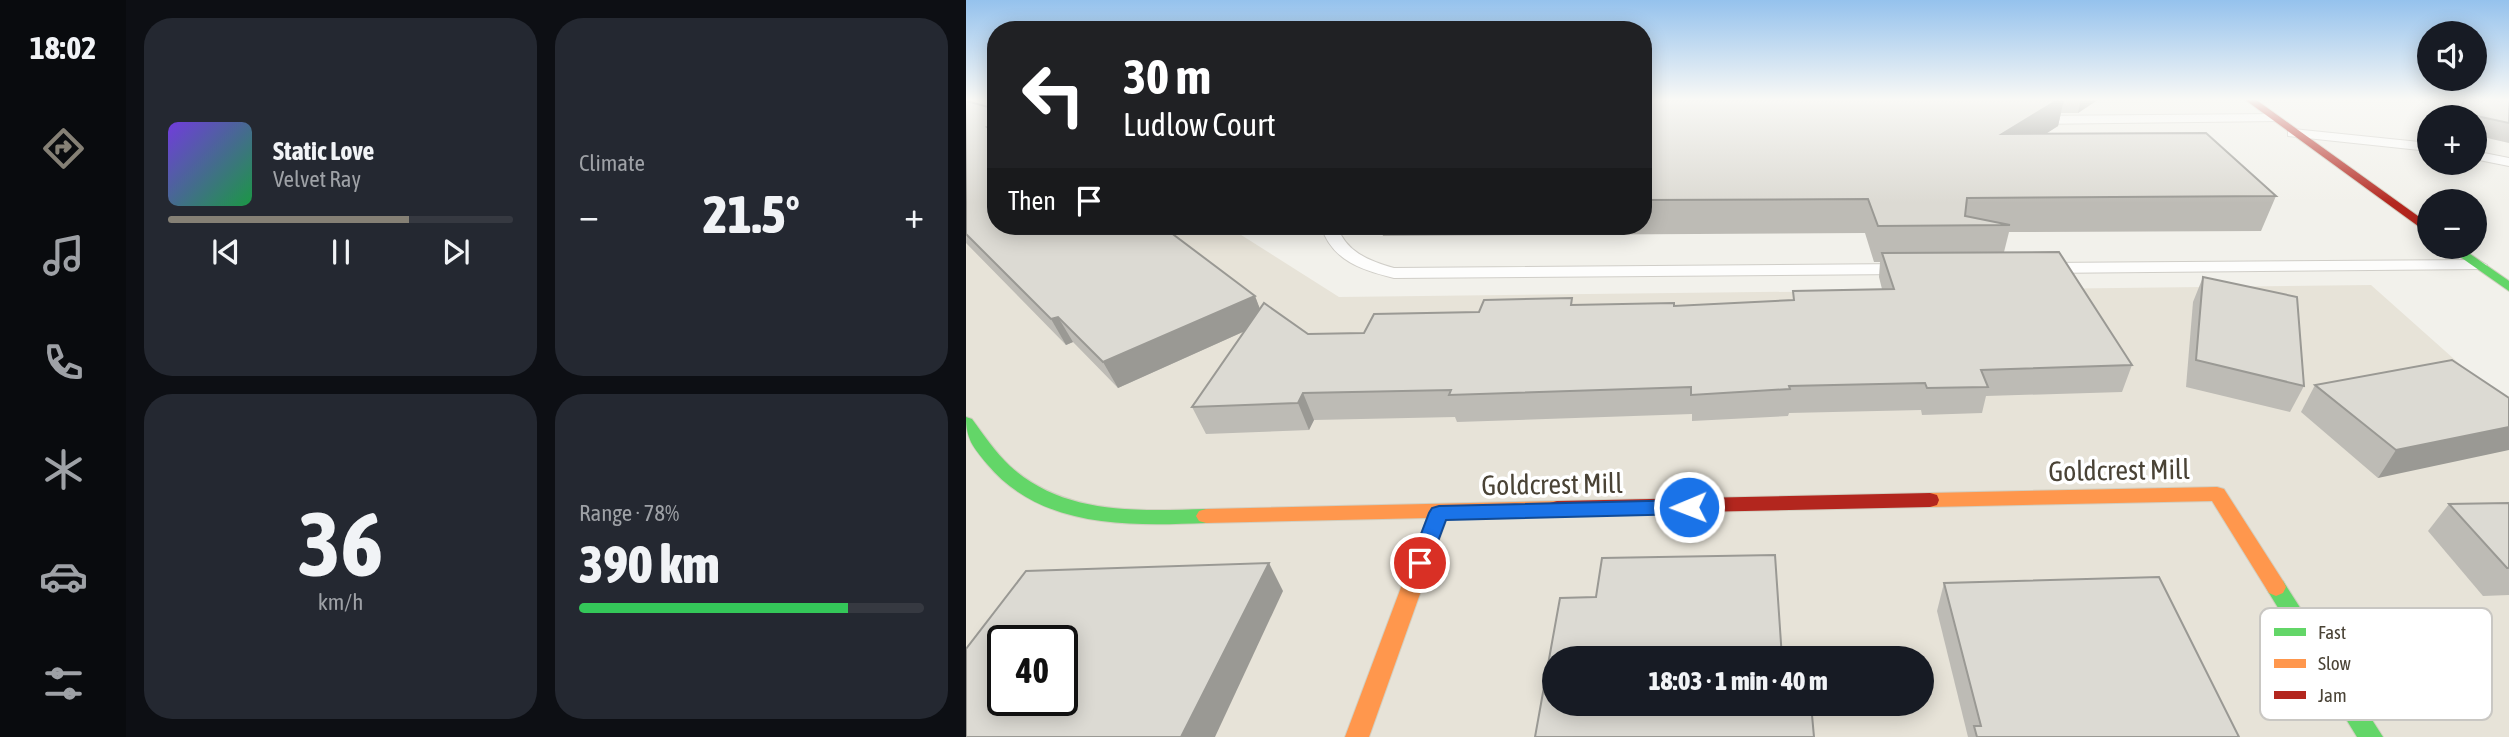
<!DOCTYPE html>
<html lang="en">
<head>
<meta charset="utf-8">
<style>
	:root { --surface:#171b24; --page:#242831; --text:#f1f3f6; --muted:#9ea1a6; --line:#363941; --accent:#858075 }
	body { margin:0; font-family:"Asap Condensed",sans-serif; background:var(--page); color:var(--text); height:100vh; display:flex; flex-direction:column; font-size:26px; white-space:nowrap }
	* { box-sizing:border-box; margin:0 }
	p { font-size:23px; color:var(--muted) }
	.icon { flex:none; width:38px; height:38px; fill:none; stroke:currentColor; stroke-width:2; stroke-linecap:round; stroke-linejoin:round }
	.map { position:relative; flex:1; overflow:hidden }
	.side { display:flex; flex-direction:column; gap:18px; padding:18px; background:#0d0f14; width:840px }
	.side>* { flex:none }
	.banner { position:absolute; left:21px; top:21px; width:665px; height:214px; border-radius:28px; box-shadow:0 4px 18px #0003; background:#202124; color:#fff; overflow:hidden }
	.controls { position:absolute; left:1451px; top:21px; display:grid; gap:14px }
	.controls a { display:grid; place-items:center; width:70px; height:70px; border-radius:50%; background:var(--surface); box-shadow:0 4px 18px #0003; font-size:35px }
	.speed { position:absolute; left:21px; top:625px; display:flex; gap:14px; font-size:35px; font-weight:700; text-align:center }
	.speed>* { display:grid; place-content:center; width:91px; height:91px; border-radius:50%; background:var(--surface); box-shadow:0 4px 18px #0003; line-height:1 }
	.speed .limit { border:4px solid #111; border-radius:10px; background:#fff; color:#111 }
	.pin { position:absolute; display:grid; place-items:center; width:60px; height:60px; color:#fff; margin:-30px; border:4px solid #fff; border-radius:50%; box-shadow:0 2px 7px #0007 }
	.me { position:absolute; width:77px; margin:-38px; rotate:269deg; stroke-linejoin:round; filter:drop-shadow(0 0 5px #0008) }
	.turn { display:flex; align-items:center; gap:24px; height:147px; padding:0 21px; font-size:32px }
	.turn .icon { width:91px; height:91px; stroke-width:2.5 }
	.turn b { display:block; font-size:49px; line-height:60px }
	.then { display:flex; align-items:center; height:66px; padding:0 21px; background:#0003; gap:14px; font-size:26px }
	.big { font-size:52px; font-weight:800; line-height:1.1 }
	.side .card { flex:1; display:flex; flex-direction:column; justify-content:center; gap:10px; min-width:0; padding:0 24px; border-radius:28px; background:var(--page) }
	.side .dial { align-items:center; gap:0 }
	.dial b { font-size:91px; line-height:1 }
	.song { display:flex; align-items:center; gap:21px }
	.cover { width:84px; height:84px; border-radius:10px; background:linear-gradient(135deg,hsl(260 70% 55%),hsl(140 70% 35%)) }
	.played { height:7px; border-radius:4px; background:linear-gradient(90deg,var(--accent) 70%,var(--line) 70%) }
	.keys { display:flex; justify-content:space-around; direction:ltr }
	.heat { display:flex; justify-content:space-between; align-items:center; font-size:38px; direction:ltr }
	.charge { height:10px; border-radius:5px; background:linear-gradient(90deg,#34c759 78%,var(--line) 0) }
	.side .tiles { flex:1; display:grid; gap:18px; grid-template-columns:repeat(2,1fr) }
	.trip { position:absolute; left:576px; top:646px; width:392px; height:70px; border-radius:35px; background:var(--surface); box-shadow:0 4px 18px #0003; font-weight:800; line-height:70px; text-align:center }
	main { display:flex; flex:1; min-height:0 }
	.tab-bar { display:flex; flex-direction:column; width:126px; justify-content:space-around; align-items:center; background:#090b0e; color:var(--muted) }
	.tab-bar .icon { width:49px; height:49px }
	.tab-bar .on { color:var(--accent) }
	.tab-bar b { font-size:32px; color:var(--text) }
	.map>svg:first-child { display:block }
	.residential { fill:#e7e3d8; fill-rule:evenodd }
	.lines { fill:none; stroke-linecap:round; stroke-linejoin:round }
	.lane-casing { stroke:#d0cec8; stroke-width:2 }
	.fast-casing { stroke:#d2cfc1; stroke-width:2 }
	.slow-casing { stroke:#d2cfc1; stroke-width:2 }
	.jam-casing { stroke:#d2cfc1; stroke-width:2 }
	.lane { fill:#fdfdfc; fill-rule:evenodd }
	.fast { fill:#63d668; fill-rule:evenodd }
	.slow { fill:#ff974d; fill-rule:evenodd }
	.jam { fill:#b3261e; fill-rule:evenodd }
	.wall { fill:#bdbbb5 }
	.shaded-wall { fill:#9a9994 }
	.building { fill:#dcdad3; stroke:#9a9994; stroke-width:2; fill-rule:evenodd }
	.route { fill:#1a73e8; stroke:#114b97; stroke-width:2 }
	.labels { text-anchor:middle; stroke-width:7; stroke-linejoin:round; paint-order:stroke }
	.near-street-label { font-size:28px; fill:#4a4336; stroke:#fff }
	.key { fill:#fff; stroke:#c9c7c3; stroke-width:2 }
	.key-label { font-size:19px; fill:#4a4336 }
</style>
</head>
<body>
<main>
<nav class="tab-bar">
<b>18:02</b>
<svg class="icon on" aria-label="directions" viewBox="0 0 24 24"><path d="M12 3l9 9-9 9-9-9zM9 14v-3h6M13 9l2 2-2 2"/></svg>
<svg class="icon" aria-label="music" viewBox="0 0 24 24"><path d="M9 18V5l10-2v13"/><circle cx="6" cy="18" r="3"/><circle cx="16" cy="16" r="3"/></svg>
<svg class="icon" aria-label="phone" viewBox="0 0 24 24"><path d="M5 4h4l2 5-3 2q2 4 5 5l2-3 5 2v4C11 20 4 13 5 4z"/></svg>
<svg class="icon" aria-label="climate" viewBox="0 0 24 24"><path d="M12 3v18M4 7l16 10M4 17L20 7"/></svg>
<svg class="icon" aria-label="car" viewBox="0 0 24 24"><path d="M5 17H2v-5l4-1 3-4h7l3 4 3 1v5h-3M9 17h6M6 11h13"/><circle cx="7" cy="17" r="2"/><circle cx="17" cy="17" r="2"/></svg>
<svg class="icon" aria-label="filters" viewBox="0 0 24 24"><path d="M4 7h16M4 17h16"/><circle cx="9" cy="7" r="2"/><circle cx="15" cy="17" r="2"/></svg>
</nav>
<section class="side">
<div class="tiles">
<div class="card">
<div class="song"><i class="cover"></i><div><b>Static Love</b><p>Velvet Ray</p></div></div>
<div class="played"></div>
<div class="keys"><svg class="icon" aria-label="previous" viewBox="0 0 24 24"><path d="M18 5L8 12l10 7zM5 5v14"/></svg><svg class="icon" aria-label="pause" viewBox="0 0 24 24"><path d="M8 5v14M16 5v14"/></svg><svg class="icon" aria-label="next" viewBox="0 0 24 24"><path d="M6 5l10 7-10 7zM19 5v14"/></svg></div>
</div>
<div class="card"><p>Climate</p>
<div class="heat"><a>−</a><b class="big">21.5°</b><a>+</a></div>
</div>
<div class="card dial"><b>36</b><p>km/h</p></div>
<div class="card"><p>Range · 78%</p><b class="big">390 km</b><div class="charge"></div></div>
</div>
</section>
<div class="map">
<svg width="1543" height="737" viewBox="0 0 1543 737">
	<rect width="100%" height="100%" fill="#f2f1eb"/>
	<path class="residential" d="M30,99V226H261L373,297L1405,285L1543,408V737H0V100ZM37,640H96V700H37ZM588,658H956V704H588Z"/>
	<g class="lines">
		<defs>
			<g id="lane">
				<path d="M1473,99L1543,102V110L1479,103Z"/>
				<path d="M1307,114L1314,118L1312,121L1067,124L1060,120L1067,116Z"/>
				<path d="M1327,129L1463,143V151L1322,136V130Z"/>
				<path d="M1508,151L1543,158V166L1508,159Z"/>
				<path d="M355,226H371C380,252 403,261 428,268L940,264L949,269L940,274L428,278C396,270 366,261 355,226Z"/>
				<path d="M1512,260L1521,265L1518,269L1077,273L1068,268L1077,263Z"/>
			</g>
			<g id="fast">
				<path d="M1480,247H1494L1543,281V291Z"/>
				<path d="M0,417L6,419C18,435 29,452 44,466C98,515 171,511 240,509L247,511L250,516L247,521L240,523C164,526 75,529 21,464C7,447 0,439 0,417Z"/>
				<path d="M1310,578L1317,581L1417,737H1391L1303,593L1300,587L1303,581Z"/>
			</g>
			<g id="slow">
				<path d="M1251,487L1258,489L1317,581L1320,587L1317,593L1310,596L1303,593L1246,501L964,507L957,505L955,500L957,495L964,493Z"/>
				<path d="M591,501L598,503L601,508L598,513L591,515L481,518L403,737H379L461,518L240,523L233,521L230,516L233,511L240,509Z"/>
			</g>
			<g id="jam">
				<path d="M1278,99H1289L1463,224V234Z"/>
				<path d="M964,493L971,495L973,500L971,505L964,507L591,515L584,513L581,508L584,503L591,501Z"/>
			</g>
		</defs>
		<use href="#lane" class="lane-casing"/>
		<use href="#fast" class="fast-casing"/>
		<use href="#slow" class="slow-casing"/>
		<use href="#jam" class="jam-casing"/>
		<use href="#lane" class="lane"/>
		<use href="#fast" class="fast"/>
		<use href="#slow" class="slow"/>
		<use href="#jam" class="jam"/>
	</g>
	<g class="wall">
		<path d="M677,99H1133L1112,113H1095L1092,126L1079,134L1310,196L1295,231L1043,232L1038,252L1166,365L1156,392L1020,396L1016,413L956,415L955,410L823,413L822,416L726,421V414L491,422L489,417L348,420L343,430L240,434L226,407L279,331L152,388L107,342L100,345L0,243V101L30,226L289,296L294,310L342,334L398,333L513,312L607,305L708,306L827,300V291L916,289L913,277L914,262H908L899,233L417,236L414,226H677Z"/>
		<path d="M1499,99H1543V143L1508,135V117H1489Z"/>
		<path d="M1237,277L1338,386L1324,412L1220,387L1227,302Z"/>
		<path d="M1349,385L1543,398L1412,478L1335,412Z"/>
		<path d="M1543,503V595L1517,596L1462,531L1483,504Z"/>
		<path d="M978,583L1273,737H1002L971,611Z"/>
	</g>
	<g class="shaded-wall">
		<path d="M1093,99H1098L1092,126L1030,166L1036,134Z"/>
		<path d="M1115,99H1133L1112,113Z"/>
		<path d="M30,124V143L21,127Z"/>
		<path d="M289,296L299,322L152,388L137,362Z"/>
		<path d="M92,317L107,342L100,345L85,319Z"/>
		<path d="M337,393L348,420L343,430L332,403Z"/>
		<path d="M1543,427V450L1412,478L1430,450Z"/>
		<path d="M303,563L317,591L249,737H215Z"/>
	</g>
	<g class="building">
		<path d="M1093,99L1036,134L1240,133L1310,196L1001,198L999,216L1044,225L912,226L902,199L677,200V100Z"/>
		<path d="M1499,99H1543V123L1492,112Z"/>
		<path d="M0,101L30,109V124L21,127L30,134V226H196L289,296L137,362L92,317L85,319L0,234Z"/>
		<path d="M1093,252L1166,365L1015,370L1022,387L961,388L959,383L823,386L824,389L725,395V387L483,395L485,390L337,393L332,403L226,407L298,303L342,334L398,333L408,314L513,312L518,300L606,298L605,305L708,303V306L828,300L827,291L928,289L916,253Z"/>
		<path d="M1237,277L1331,297L1338,386L1230,360Z"/>
		<path d="M1486,360L1543,398V427L1430,450L1349,385Z"/>
		<path d="M1543,503V568H1541L1483,504Z"/>
		<path d="M809,555L816,658H588V704H845L848,737H569L594,598L630,597L636,558Z"/>
		<path d="M303,563L215,737H0V649L60,571ZM37,640H96V700H37Z"/>
		<path d="M1193,577L1273,737H1011L1008,726H1015L978,583Z"/>
	</g>
	<linearGradient id="sky" x2="0" y2="1"><stop stop-color="#95c2ed"/><stop offset="0.49" stop-color="#f9f9f6"/><stop offset="1" stop-color="#f9f9f6" stop-opacity="0"/></linearGradient>
	<rect width="1543" height="203" fill="url(#sky)"/>
	<path class="route" d="M723,500L730,502L732,507L730,512L723,514L480,520L462,568L454,571L447,568L444,563L463,513L466,508L473,506Z"/>
	<g class="labels">
		<g class="near-street-label">
			<text transform="translate(1153 470) rotate(-1)" y="10">Goldcrest Mill</text>
			<text transform="translate(586 484) rotate(-1)" y="10">Goldcrest Mill</text>
		</g>
	</g>
	<rect x="1294" y="608" width="232" height="112" rx="10" class="key"/>
	<rect x="1308" y="628" width="32" height="8" fill="#63d668"/>
	<rect x="1308" y="659" width="32" height="9" fill="#ff974d"/>
	<rect x="1308" y="691" width="32" height="8" fill="#b3261e"/>
	<g class="key-label">
		<text x="1352" y="639">Fast</text>
		<text x="1352" y="670">Slow</text>
		<text x="1352" y="702">Jam</text>
	</g>
</svg>
<div class="controls">
<a><svg class="icon" aria-label="sound" viewBox="0 0 24 24"><path d="M4 9h4l5-4v14l-5-4H4zM17 9q2 3 0 6"/></svg></a>
<a>+</a>
<a>−</a>
</div>
<div class="speed"><div class="limit">40</div></div>
<div class="pin" style="left:454px;top:563px;background:#d93025"><svg class="icon" aria-label="arrive" viewBox="0 0 24 24"><path d="M6 21V4h12l-3 4 3 4H6"/></svg></div>
<svg class="me" style="left:723px;top:507px" viewBox="-20 -20 40 40"><circle r="17" fill="#1a73e8" stroke="#fff" stroke-width="3"/><path d="M0-11L8 9 0 5-8 9z" fill="#fff"/></svg>
<div class="trip">18:03 · 1 min · 40 m</div>
<div class="banner">
<div class="turn"><svg class="icon" aria-label="left" viewBox="0 0 24 24"><path d="M17 20v-9H6M10 6l-5 5 5 5"/></svg><div><b>30 m</b>Ludlow Court</div></div>
<div class="then">Then<svg class="icon" aria-label="arrive" viewBox="0 0 24 24"><path d="M6 21V4h12l-3 4 3 4H6"/></svg></div>
</div>
</div>
</main>
</body>
</html>
